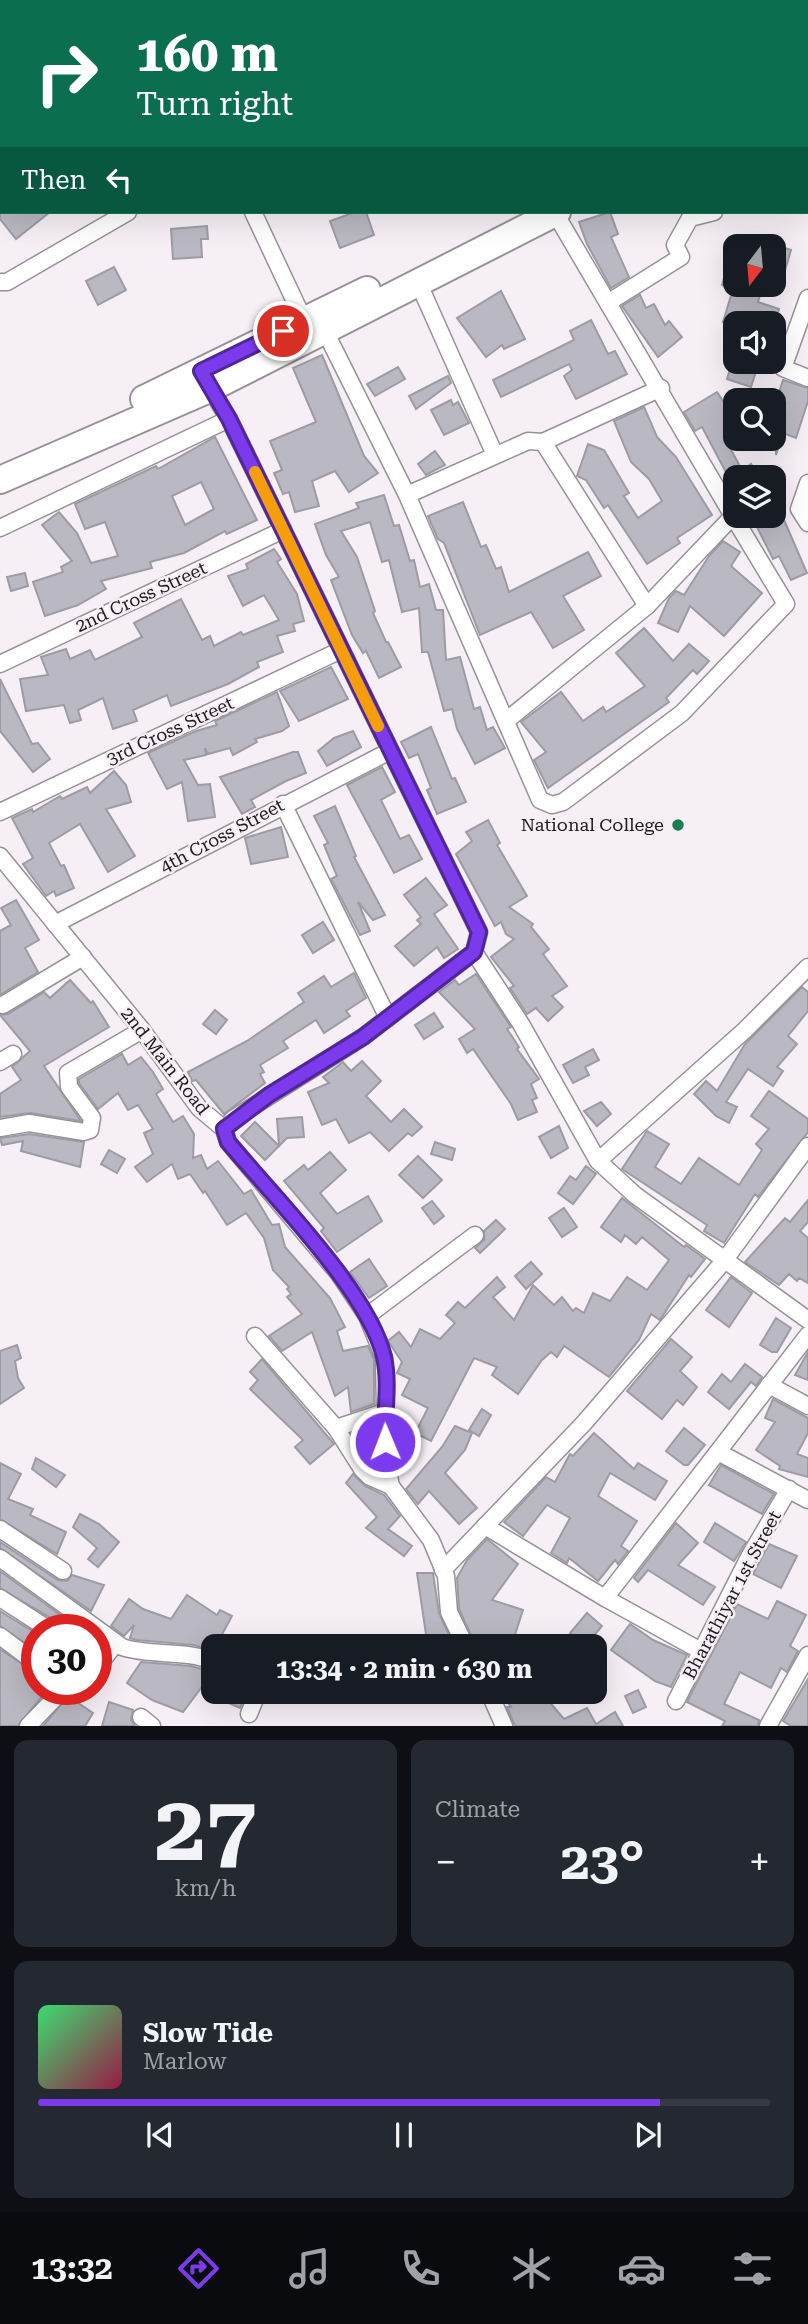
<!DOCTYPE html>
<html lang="en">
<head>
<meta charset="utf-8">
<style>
	:root { --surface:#171b24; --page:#242831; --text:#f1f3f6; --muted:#9ea1a6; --line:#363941; --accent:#7c3aed }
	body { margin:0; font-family:"Roboto Serif",serif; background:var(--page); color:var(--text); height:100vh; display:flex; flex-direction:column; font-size:26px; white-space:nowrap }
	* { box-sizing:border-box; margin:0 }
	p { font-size:23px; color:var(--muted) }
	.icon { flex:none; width:38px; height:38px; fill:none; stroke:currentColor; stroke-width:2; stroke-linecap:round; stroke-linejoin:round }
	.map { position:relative; height:1726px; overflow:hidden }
	.details { display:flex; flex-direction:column; gap:14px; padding:14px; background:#0d0f14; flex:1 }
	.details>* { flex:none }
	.hud { position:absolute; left:0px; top:0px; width:808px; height:214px; box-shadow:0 7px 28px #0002; background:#0b6e4f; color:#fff; overflow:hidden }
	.needle { width:46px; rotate:196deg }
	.buttons { position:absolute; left:723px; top:234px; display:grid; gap:14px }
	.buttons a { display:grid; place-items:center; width:63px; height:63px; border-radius:14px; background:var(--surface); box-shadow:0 7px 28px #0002; font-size:35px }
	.speed { position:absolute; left:21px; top:1614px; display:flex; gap:14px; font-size:35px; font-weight:700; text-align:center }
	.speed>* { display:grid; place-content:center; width:91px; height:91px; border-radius:50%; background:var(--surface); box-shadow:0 7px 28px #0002; line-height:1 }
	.speed .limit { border:10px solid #d22; background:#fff; color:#111 }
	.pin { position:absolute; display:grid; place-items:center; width:60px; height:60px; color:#fff; margin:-30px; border:4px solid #fff; border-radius:50%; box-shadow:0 2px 7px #0007 }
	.me { position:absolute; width:77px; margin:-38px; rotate:359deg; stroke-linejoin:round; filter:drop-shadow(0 0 5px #0008) }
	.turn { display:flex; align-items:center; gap:24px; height:147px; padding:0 21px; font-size:32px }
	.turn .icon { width:91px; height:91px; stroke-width:2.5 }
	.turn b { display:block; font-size:49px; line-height:60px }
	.then { display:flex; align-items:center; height:66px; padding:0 21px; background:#0003; gap:14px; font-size:26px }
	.big { font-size:52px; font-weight:700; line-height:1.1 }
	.details .tile { flex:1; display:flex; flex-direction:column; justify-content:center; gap:10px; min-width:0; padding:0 24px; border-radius:14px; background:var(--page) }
	.details .dial { align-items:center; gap:0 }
	.dial b { font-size:91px; line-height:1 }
	.song { display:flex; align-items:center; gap:21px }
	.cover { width:84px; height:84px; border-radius:10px; background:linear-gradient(135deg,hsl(140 70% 55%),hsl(340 70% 35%)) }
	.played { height:7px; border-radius:4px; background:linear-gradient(90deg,var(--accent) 85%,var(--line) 85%) }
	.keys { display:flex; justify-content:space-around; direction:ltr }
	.heat { display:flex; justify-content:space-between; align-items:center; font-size:38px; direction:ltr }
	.details .tiles { flex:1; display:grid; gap:14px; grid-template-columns:1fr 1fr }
	.tile:last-child { grid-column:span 2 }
	.trip { position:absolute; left:201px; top:1634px; width:406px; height:70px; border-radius:14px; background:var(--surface); box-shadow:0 7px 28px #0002; font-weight:700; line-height:70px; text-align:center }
	.tab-bar { display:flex; height:112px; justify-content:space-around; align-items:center; background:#090b0e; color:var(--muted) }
	.tab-bar .icon { width:49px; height:49px }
	.tab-bar .selected { color:var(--accent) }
	.tab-bar b { font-size:32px; color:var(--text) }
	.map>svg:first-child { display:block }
	.building { fill:#bab8c2; stroke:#9d9ba4; stroke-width:2; fill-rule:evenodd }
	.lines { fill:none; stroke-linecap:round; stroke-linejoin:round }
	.minor-casing { stroke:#999198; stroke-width:19 }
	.trunk-casing { stroke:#999198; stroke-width:30 }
	.minor { stroke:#fff; stroke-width:16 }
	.trunk { stroke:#fff; stroke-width:26 }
	.route-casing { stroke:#51269a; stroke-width:18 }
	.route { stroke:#7c3aed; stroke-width:12 }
	.slow { stroke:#f59e0b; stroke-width:12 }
	.poi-dot { fill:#197d55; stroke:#f7eff6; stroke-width:2.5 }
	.labels { text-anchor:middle; stroke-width:5; stroke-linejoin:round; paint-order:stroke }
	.street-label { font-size:18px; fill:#1e1b1d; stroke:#f7eff6 }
	.poi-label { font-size:18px; fill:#1e1b1d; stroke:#f7eff6; text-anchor:end }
</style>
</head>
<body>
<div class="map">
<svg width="808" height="1726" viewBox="0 0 808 1726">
	<rect width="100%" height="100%" fill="#f7eff6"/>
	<g class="building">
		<path d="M0,212H50L16,239L0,219Z"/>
		<path d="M355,212H366L374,235L340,248L330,221Z"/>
		<path d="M610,212L618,234L611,237L629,277L611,288L587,244L579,222Z"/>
		<path d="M207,226L208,239H201L202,257L173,259L171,229Z"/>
		<path d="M774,245L791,250L783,277L774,275Z"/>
		<path d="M732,252L735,253V285H763L758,302L779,309L775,324L723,322L733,289L722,285Z"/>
		<path d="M114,267L126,290L98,305L86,281Z"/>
		<path d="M501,291L525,339L504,349L502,345L486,357L457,318Z"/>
		<path d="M640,295L646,308L654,304L665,325L669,321L682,337L658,357L622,306Z"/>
		<path d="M591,320L608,354L615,351L627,374L576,399L564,376L572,370L569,364L501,397L493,380L574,340L570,331Z"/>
		<path d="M322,355L364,456L378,473L349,492L335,471L312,481L319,506L295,512L289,492L283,494L274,473L282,470L270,441L316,422L293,368Z"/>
		<path d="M732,362H759L751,387L727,379Z"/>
		<path d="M398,367L405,379L375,396L367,384Z"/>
		<path d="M448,376L451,383L416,409L409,396Z"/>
		<path d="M783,380L808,388V401L796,438L783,433L776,455L774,408Z"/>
		<path d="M717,392L729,410L725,413L739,444L730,448L742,470L751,464L760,478H729L702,427L695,431L684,412Z"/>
		<path d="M451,400L453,405L458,402L469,423L444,435L431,410Z"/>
		<path d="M644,407L657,437L676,457L712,515L677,538L680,543L647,564L608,505L604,508L586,480L577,476L588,444L604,450L629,493L624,496L638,518L662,501L649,479L631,462L614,421Z"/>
		<path d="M215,437L257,520L227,534L225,531L184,553L150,562L152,568L101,581L106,589L78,605L45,616L33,582L63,572L61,567L72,561L42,525L59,512L77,533L91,563L118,556L105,522L85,529L75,504L156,466L158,469ZM201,482L214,509L185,525L172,496Z"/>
		<path d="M435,451L445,465L426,475L418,464Z"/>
		<path d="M384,495L394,526L399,525L410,561L414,560L420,587L429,584L436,610H443L446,660L460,657L474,709L480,707L487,730L493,727L505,748L475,764L457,729L452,709L444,711L428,652H422L419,608L402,612L389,560L382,562L370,522L341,531L357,557L375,611L373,613L386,642H388L401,667L379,678L366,651L363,653L352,635L331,580L339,577L326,555L315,524L359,508L356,503Z"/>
		<path d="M463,502L481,547L486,545L496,569L501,567L509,592L588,552L601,576L563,596L584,630L553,648L531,612L480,635L444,543L438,539L428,516Z"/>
		<path d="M781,513L807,573L791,580L779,556L773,559L756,525Z"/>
		<path d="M723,541L740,552L731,566L762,593L724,636L690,606L678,632L658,623L669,598L676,591L684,595L709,556Z"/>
		<path d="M274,549L281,559L277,562L297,594L304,621L293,624L295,631L277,636L283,652L257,662L259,667L228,684L171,706L167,695L133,710L137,721L113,729L103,698L78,710L81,720L70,723L64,705L26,711L20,679L48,675L41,657L66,649L70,659L90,650L95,660L142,637L134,623L181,599L202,640L210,636L214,646L241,632L243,635L279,620L264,595L243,606L228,576L248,569L246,564Z"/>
		<path d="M25,573L28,586L11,591L7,577Z"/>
		<path d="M644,628L673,661L689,644L709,661L697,674L693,670L666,698L669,702L548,788L534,760L546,752L521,722L561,692L583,721L603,707L606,712L645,686L616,653Z"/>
		<path d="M331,667L348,699L299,721L280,691Z"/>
		<path d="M0,679L32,744L38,743L50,759L33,772L0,731Z"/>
		<path d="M277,692L289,726L282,731L255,739L257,742L233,755L230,748L208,754L205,748L206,755L184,760L198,785L210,784L215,817L188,821L182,782L167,789L148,753L196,731L217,725L215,721Z"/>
		<path d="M431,727L452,779L455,778L466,802L437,814L427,790L431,788L418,754L409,758L401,742Z"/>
		<path d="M353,731L361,747L327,766L318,751L334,738Z"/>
		<path d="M293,752H298L306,773L286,781L251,800L255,807L242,814L220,777Z"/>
		<path d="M382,767L395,792L381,800L400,839L409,835L422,859L394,873L347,785Z"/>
		<path d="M114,771L126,785L131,802L106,809L135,856L108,872L80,824L49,843L61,866L64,865L74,888L56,896L54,891L46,896L23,864L33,858L12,818L32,809L33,812L60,796L62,799L87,787L90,793Z"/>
		<path d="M335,806L356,856L354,857L385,915L373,920L358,902L370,931L360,935L331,879L337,876L324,845L328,843L314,816Z"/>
		<path d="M488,820L500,843L497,845L527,896L509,907L533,924L531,927L549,949L543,954L567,986L552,996L563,1007L548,1021L536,1008L527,1014L510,988L514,986L491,957L514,939L506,934L501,922L495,926L456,854L472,841L466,832Z"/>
		<path d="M281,827L288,857L251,864L245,838Z"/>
		<path d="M426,878L447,905L434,914L458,949L444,958L437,947L414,966L395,946L421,924L417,920L421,917L404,895Z"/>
		<path d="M16,900L39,940L25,948L38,972L0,995V931L11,925L1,908Z"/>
		<path d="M323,922L334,940L313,953L302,935Z"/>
		<path d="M354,973L366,998L346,1011L350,1016L324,1033L316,1020L283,1041L288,1048L260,1065L264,1072L260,1074L265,1083L224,1114L196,1080L192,1081L188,1072L247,1041L304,1002L298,993L324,976L331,987Z"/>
		<path d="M476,974L511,1027L507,1029L519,1047L517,1049L539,1079L531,1084L537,1098L532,1100L537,1112L518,1120L511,1104L473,1049L467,1053L459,1039L475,1029L439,992L455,980L459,985Z"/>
		<path d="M70,980L91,1003L93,1001L109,1027L44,1066L81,1121L30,1113L0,1117V1094L21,1080L12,1067L30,1051L0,1015L8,1014L44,992L50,998Z"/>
		<path d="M802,987L808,992V1011L788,1036L797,1044L777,1067L783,1071L773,1086L748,1069L726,1102L737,1107L729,1123L716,1116L694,1094L706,1081L717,1091L745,1044Z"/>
		<path d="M215,1010L227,1020L216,1034L203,1024Z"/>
		<path d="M434,1013L443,1027L424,1039L415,1025Z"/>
		<path d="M593,1049L599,1060L585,1067L589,1075L573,1083L563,1065Z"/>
		<path d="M122,1054L128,1065L141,1057L153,1072L163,1089L156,1094L173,1122L183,1116L194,1134L193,1158L201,1155L207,1169L218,1161L244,1194L251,1190L272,1225L279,1224L285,1247L330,1298L345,1327L337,1331L343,1351L368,1346L374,1360V1404L351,1412L348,1387L335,1396L312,1332L282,1351L269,1336L302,1314L287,1297L291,1294L287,1289L289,1287L273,1270L264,1238L246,1213L227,1225L205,1191L203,1193L190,1174L178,1179L172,1164L147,1182L135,1167L153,1154L144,1133L153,1129L138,1105L128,1110L118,1093L98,1109L79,1083V1079Z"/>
		<path d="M362,1061L381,1081L366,1096L391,1122L404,1109L422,1127L412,1136L408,1133L389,1151L370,1132L349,1143L336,1119L322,1125L308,1092L329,1083L323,1077L343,1062L351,1071Z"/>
		<path d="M769,1091L808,1119V1132L758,1197L755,1194L724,1243L704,1231L707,1225L622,1169L647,1131L669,1144L655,1167L681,1184L699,1158L739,1185L762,1150L756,1144L769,1129L751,1116Z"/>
		<path d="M601,1102L611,1114L597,1126L584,1111Z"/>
		<path d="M302,1117L304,1137L287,1138L279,1146L277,1119Z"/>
		<path d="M255,1122L279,1146L265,1160L241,1136Z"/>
		<path d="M559,1126L568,1148L551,1158L539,1137Z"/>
		<path d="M29,1134L84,1142L80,1167L21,1151L23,1141L2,1145L0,1138Z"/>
		<path d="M435,1142L455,1149L452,1160L431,1154Z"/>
		<path d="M109,1150L125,1159L117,1173L101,1164Z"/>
		<path d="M330,1152L346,1170L320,1193L337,1214L368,1196L382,1221L337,1252L321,1231L324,1228L284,1181L304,1165L308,1170Z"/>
		<path d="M418,1156L442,1180L423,1198L399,1175Z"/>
		<path d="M586,1166L596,1174L573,1204L558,1193L570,1176L576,1180Z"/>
		<path d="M622,1198L684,1247L686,1245L705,1259L691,1277L689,1275L660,1320L651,1314L639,1340L609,1377L564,1346L557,1357L551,1352L542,1360L518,1394L492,1375L497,1367L474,1358L431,1441L415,1433L428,1408L402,1395L410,1379L397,1373L402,1362L388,1341L399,1332L411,1347L420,1329L440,1339L455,1323L446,1315L458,1302L465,1308L497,1277L505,1287L493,1297L514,1320L533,1285L554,1305L562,1297L573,1311L576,1308L584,1313L593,1293L610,1301L627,1277L647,1290L669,1260L642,1237L636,1244L625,1235L621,1242L601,1227Z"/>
		<path d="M808,1200V1222L800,1231L808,1238V1283L799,1278L797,1281L789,1274L779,1285L745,1262L785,1218L790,1222Z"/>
		<path d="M432,1201L444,1216L434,1224L422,1208Z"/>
		<path d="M564,1208L577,1227L562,1237L549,1218Z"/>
		<path d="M496,1220L505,1229L480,1253L475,1248L484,1240V1231Z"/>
		<path d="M369,1259L387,1286L369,1298L350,1272Z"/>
		<path d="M531,1262L542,1274L526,1289L515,1276Z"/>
		<path d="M731,1277L752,1293L729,1327L706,1310Z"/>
		<path d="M776,1318L791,1328L777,1352H772L760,1345Z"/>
		<path d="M671,1339L692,1357L680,1371L697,1387L683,1405L677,1400L662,1419L627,1391Z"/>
		<path d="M17,1345L21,1358L15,1361L18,1378L24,1388L0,1404V1351Z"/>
		<path d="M808,1352V1380L795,1375Z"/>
		<path d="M262,1359L334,1444L310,1464L295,1447L303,1440L250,1389L258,1380L250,1372Z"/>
		<path d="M745,1364L762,1377L756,1386L751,1382L729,1409L708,1392L722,1374L731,1382Z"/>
		<path d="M773,1399L808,1418V1433L797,1454L808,1458V1477L779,1469L780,1466L756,1450L775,1422L765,1418Z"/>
		<path d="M482,1409L491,1415L479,1436L469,1430Z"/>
		<path d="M455,1426L472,1433L465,1450L445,1473L477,1508L459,1524L429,1491L418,1504L406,1489L442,1447Z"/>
		<path d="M371,1427L375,1442L376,1468L352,1434Z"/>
		<path d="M684,1428L705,1445L688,1465H684L666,1451Z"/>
		<path d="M594,1433L634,1469L638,1463L667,1481L655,1500L610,1473L598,1496L637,1521L621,1546L628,1551L618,1564L615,1560L598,1581L569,1558L567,1563L551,1553L570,1518L547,1505L523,1536L504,1522L546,1477L555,1482L570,1454L573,1456Z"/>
		<path d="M36,1458L65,1475L56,1487L32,1469Z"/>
		<path d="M0,1463L21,1474L8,1499L33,1509L30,1515L66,1532L57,1554L0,1519Z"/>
		<path d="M721,1465L774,1494L762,1514L709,1485Z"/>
		<path d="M353,1474L365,1486L384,1495L400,1516L388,1529L412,1546L404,1556L366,1528L377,1517L346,1483Z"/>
		<path d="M80,1514L99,1524L119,1542L98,1567L88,1559L97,1548L73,1527Z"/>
		<path d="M676,1523L698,1543L678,1565L715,1587L703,1605L648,1570L638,1582L634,1578Z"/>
		<path d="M715,1523L746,1542L734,1561L704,1542Z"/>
		<path d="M487,1539L518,1564L492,1600L523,1610L511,1647H476L459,1609L457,1578L467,1560Z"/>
		<path d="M0,1542L58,1580L67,1581L72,1575L104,1585L91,1611L0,1548Z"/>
		<path d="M769,1544L797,1556L781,1588L753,1574Z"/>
		<path d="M0,1571L80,1629H61L54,1620L0,1588Z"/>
		<path d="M417,1573H433L439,1613L450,1637L427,1641Z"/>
		<path d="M187,1595L217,1615L220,1610L232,1616L213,1651L194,1645L136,1640L130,1638L134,1625L124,1636L111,1626L129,1599L143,1609L171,1619Z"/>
		<path d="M777,1601L806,1615L790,1646L798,1651L787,1672L781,1668L771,1688L740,1672L724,1704L759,1720L758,1726H722L725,1721L687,1702L737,1604L768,1619Z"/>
		<path d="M0,1611L37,1634V1651L0,1626Z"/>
		<path d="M587,1613L602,1626L586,1645L570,1633Z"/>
		<path d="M630,1624L653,1640L687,1655L671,1687L655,1681L611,1650Z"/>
		<path d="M0,1649L37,1674V1689H48L18,1726H0Z"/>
		<path d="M141,1662L191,1666L213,1672L183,1712L152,1700L127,1683Z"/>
		<path d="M808,1679V1726H791L783,1721Z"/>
		<path d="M638,1690L646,1707L633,1713L625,1696Z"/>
		<path d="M230,1692H247L240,1708L226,1702Z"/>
		<path d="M501,1692H541L564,1719L587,1708L596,1724L615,1712L623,1726H515L507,1707H511Z"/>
		<path d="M68,1696L93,1713L85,1726H43Z"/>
		<path d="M109,1702L133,1710L131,1720L135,1726H102Z"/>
	</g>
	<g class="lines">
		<defs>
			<g id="minor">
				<path d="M134,0L135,2"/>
				<path d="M419,0L420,2"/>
				<path d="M807,183H808"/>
				<path d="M253,212L307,327"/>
				<path d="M555,213L733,516"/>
				<path d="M0,282H7L128,212"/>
				<path d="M419,284L495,455"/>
				<path d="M808,298L783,368L808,378"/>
				<path d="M609,302L681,257L675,245L690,218L714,212"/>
				<path d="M325,331L407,495L540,800L552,805L563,802L682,713L786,604L733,516L647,606L543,442L528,441L407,495"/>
				<path d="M206,382L229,419L479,932L474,952L363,1037L233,1119L224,1129"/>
				<path d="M543,442L661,388"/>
				<path d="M808,483L799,509L808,523"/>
				<path d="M0,528L229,419"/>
				<path d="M0,664L283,530"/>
				<path d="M506,721L647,606"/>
				<path d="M283,804L388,1018"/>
				<path d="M0,812L341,650"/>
				<path d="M0,856L142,1030L199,1108L224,1129L228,1142L339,1274L367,1316L384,1358L386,1462L391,1486L431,1540L446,1576L449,1612L466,1647"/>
				<path d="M55,924L390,751"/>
				<path d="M474,952L521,1024L598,1161L635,1195L808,1320"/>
				<path d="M3,1005L83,957"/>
				<path d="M0,1062L13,1054"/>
				<path d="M0,1128L29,1123L84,1132L90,1130L92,1118L69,1087L68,1073L142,1030"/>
				<path d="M598,1161L745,1030L808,967"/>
				<path d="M367,1316L475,1235"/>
				<path d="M255,1336L336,1428L362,1469L370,1477L391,1486"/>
				<path d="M769,1385L808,1406"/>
				<path d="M336,1428L384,1412"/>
				<path d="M718,1452L808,1500"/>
				<path d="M485,1526L605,1598L808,1335"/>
				<path d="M0,1529L63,1571"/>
				<path d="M0,1558L122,1647C152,1657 187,1649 214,1662"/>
				<path d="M443,1570L584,1423L724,1261L808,1146"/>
				<path d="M0,1598L48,1629"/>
				<path d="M605,1598L701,1651"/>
				<path d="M0,1636L37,1664"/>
				<path d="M96,1658L105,1657L116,1643"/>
				<path d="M489,1692L504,1726"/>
				<path d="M676,1701L749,1557L789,1489"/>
				<path d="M249,1714L258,1692"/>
				<path d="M141,1717L152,1726"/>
				<path d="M28,1726L57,1696L59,1689"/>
				<path d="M768,1726L808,1655"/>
			</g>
			<g id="trunk">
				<path d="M807,68L808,67"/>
				<path d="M807,91L808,90"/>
				<path d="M144,399L367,290"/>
				<path d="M0,480L209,389L557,212"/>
			</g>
		</defs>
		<use href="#minor" class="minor-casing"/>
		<use href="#trunk" class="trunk-casing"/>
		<use href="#minor" class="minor"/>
		<use href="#trunk" class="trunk"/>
	</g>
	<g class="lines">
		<defs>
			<path id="route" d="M283,331L201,371L229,419L479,932L474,952L410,1001L363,1037L269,1095L224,1129L228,1142C272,1195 369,1292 384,1357C390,1384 384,1414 385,1442"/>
		</defs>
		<use href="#route" class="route-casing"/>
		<use href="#route" class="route"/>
		<path class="slow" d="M255,472L378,726"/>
	</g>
	<circle class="poi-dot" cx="678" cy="825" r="7"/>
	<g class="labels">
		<g class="street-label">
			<text transform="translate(141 597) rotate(-25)" y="6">2nd Cross Street</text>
			<text transform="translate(170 731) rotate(-25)" y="6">3rd Cross Street</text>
			<text transform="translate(222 836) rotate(-28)" y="6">4th Cross Street</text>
			<text transform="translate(165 1061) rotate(52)" y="6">2nd Main Road</text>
			<text transform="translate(732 1595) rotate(-62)" y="6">Bharathiyar 1st Street</text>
		</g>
		<g class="poi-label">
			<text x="664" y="831">National College</text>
		</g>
	</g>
</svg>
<div class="buttons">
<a><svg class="needle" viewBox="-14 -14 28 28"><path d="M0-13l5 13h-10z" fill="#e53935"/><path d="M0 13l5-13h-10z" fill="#9ea1a6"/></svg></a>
<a><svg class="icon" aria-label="sound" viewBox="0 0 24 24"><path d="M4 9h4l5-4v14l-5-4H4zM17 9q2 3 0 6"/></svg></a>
<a><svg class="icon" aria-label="search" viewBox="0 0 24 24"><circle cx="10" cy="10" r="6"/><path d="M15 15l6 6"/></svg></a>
<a><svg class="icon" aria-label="layers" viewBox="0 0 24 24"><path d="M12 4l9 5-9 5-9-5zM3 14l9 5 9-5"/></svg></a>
</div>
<div class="speed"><div class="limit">30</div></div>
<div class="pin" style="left:283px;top:331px;background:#d93025"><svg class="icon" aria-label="arrive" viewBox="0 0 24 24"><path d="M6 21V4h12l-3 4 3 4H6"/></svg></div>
<svg class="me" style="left:385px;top:1442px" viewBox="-20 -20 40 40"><circle r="17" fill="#7c3aed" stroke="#fff" stroke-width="3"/><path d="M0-11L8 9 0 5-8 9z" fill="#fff"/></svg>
<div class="trip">13:34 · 2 min · 630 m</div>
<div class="hud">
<div class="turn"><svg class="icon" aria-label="right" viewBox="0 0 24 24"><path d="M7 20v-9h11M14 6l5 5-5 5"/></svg><div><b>160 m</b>Turn right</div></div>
<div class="then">Then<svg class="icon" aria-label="left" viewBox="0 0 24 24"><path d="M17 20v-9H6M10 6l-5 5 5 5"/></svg></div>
</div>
</div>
<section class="details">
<div class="tiles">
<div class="tile dial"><b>27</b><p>km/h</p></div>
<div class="tile"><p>Climate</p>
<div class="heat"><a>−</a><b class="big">23°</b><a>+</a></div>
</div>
<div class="tile">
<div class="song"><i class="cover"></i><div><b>Slow Tide</b><p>Marlow</p></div></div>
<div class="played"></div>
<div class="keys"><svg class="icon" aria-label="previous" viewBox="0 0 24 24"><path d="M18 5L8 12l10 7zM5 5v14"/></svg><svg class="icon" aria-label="pause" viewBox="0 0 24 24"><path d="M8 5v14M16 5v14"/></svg><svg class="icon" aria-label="next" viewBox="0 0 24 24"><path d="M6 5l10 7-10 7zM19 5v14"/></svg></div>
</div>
</div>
</section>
<nav class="tab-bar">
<b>13:32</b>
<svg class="icon selected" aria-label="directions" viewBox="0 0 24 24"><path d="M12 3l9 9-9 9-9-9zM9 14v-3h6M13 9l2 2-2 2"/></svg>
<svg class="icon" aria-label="music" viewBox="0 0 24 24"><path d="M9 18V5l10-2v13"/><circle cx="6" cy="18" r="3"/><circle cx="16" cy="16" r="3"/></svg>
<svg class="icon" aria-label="phone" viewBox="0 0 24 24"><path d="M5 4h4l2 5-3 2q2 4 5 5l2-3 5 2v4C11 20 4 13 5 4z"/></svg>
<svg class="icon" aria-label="climate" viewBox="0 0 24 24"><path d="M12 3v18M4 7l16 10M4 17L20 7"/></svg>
<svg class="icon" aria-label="car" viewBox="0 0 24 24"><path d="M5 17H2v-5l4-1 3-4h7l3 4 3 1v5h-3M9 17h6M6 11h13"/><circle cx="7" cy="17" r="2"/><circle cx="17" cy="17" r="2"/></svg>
<svg class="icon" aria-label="filters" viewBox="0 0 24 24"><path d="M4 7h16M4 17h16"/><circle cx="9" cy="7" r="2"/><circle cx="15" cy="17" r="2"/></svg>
</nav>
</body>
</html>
